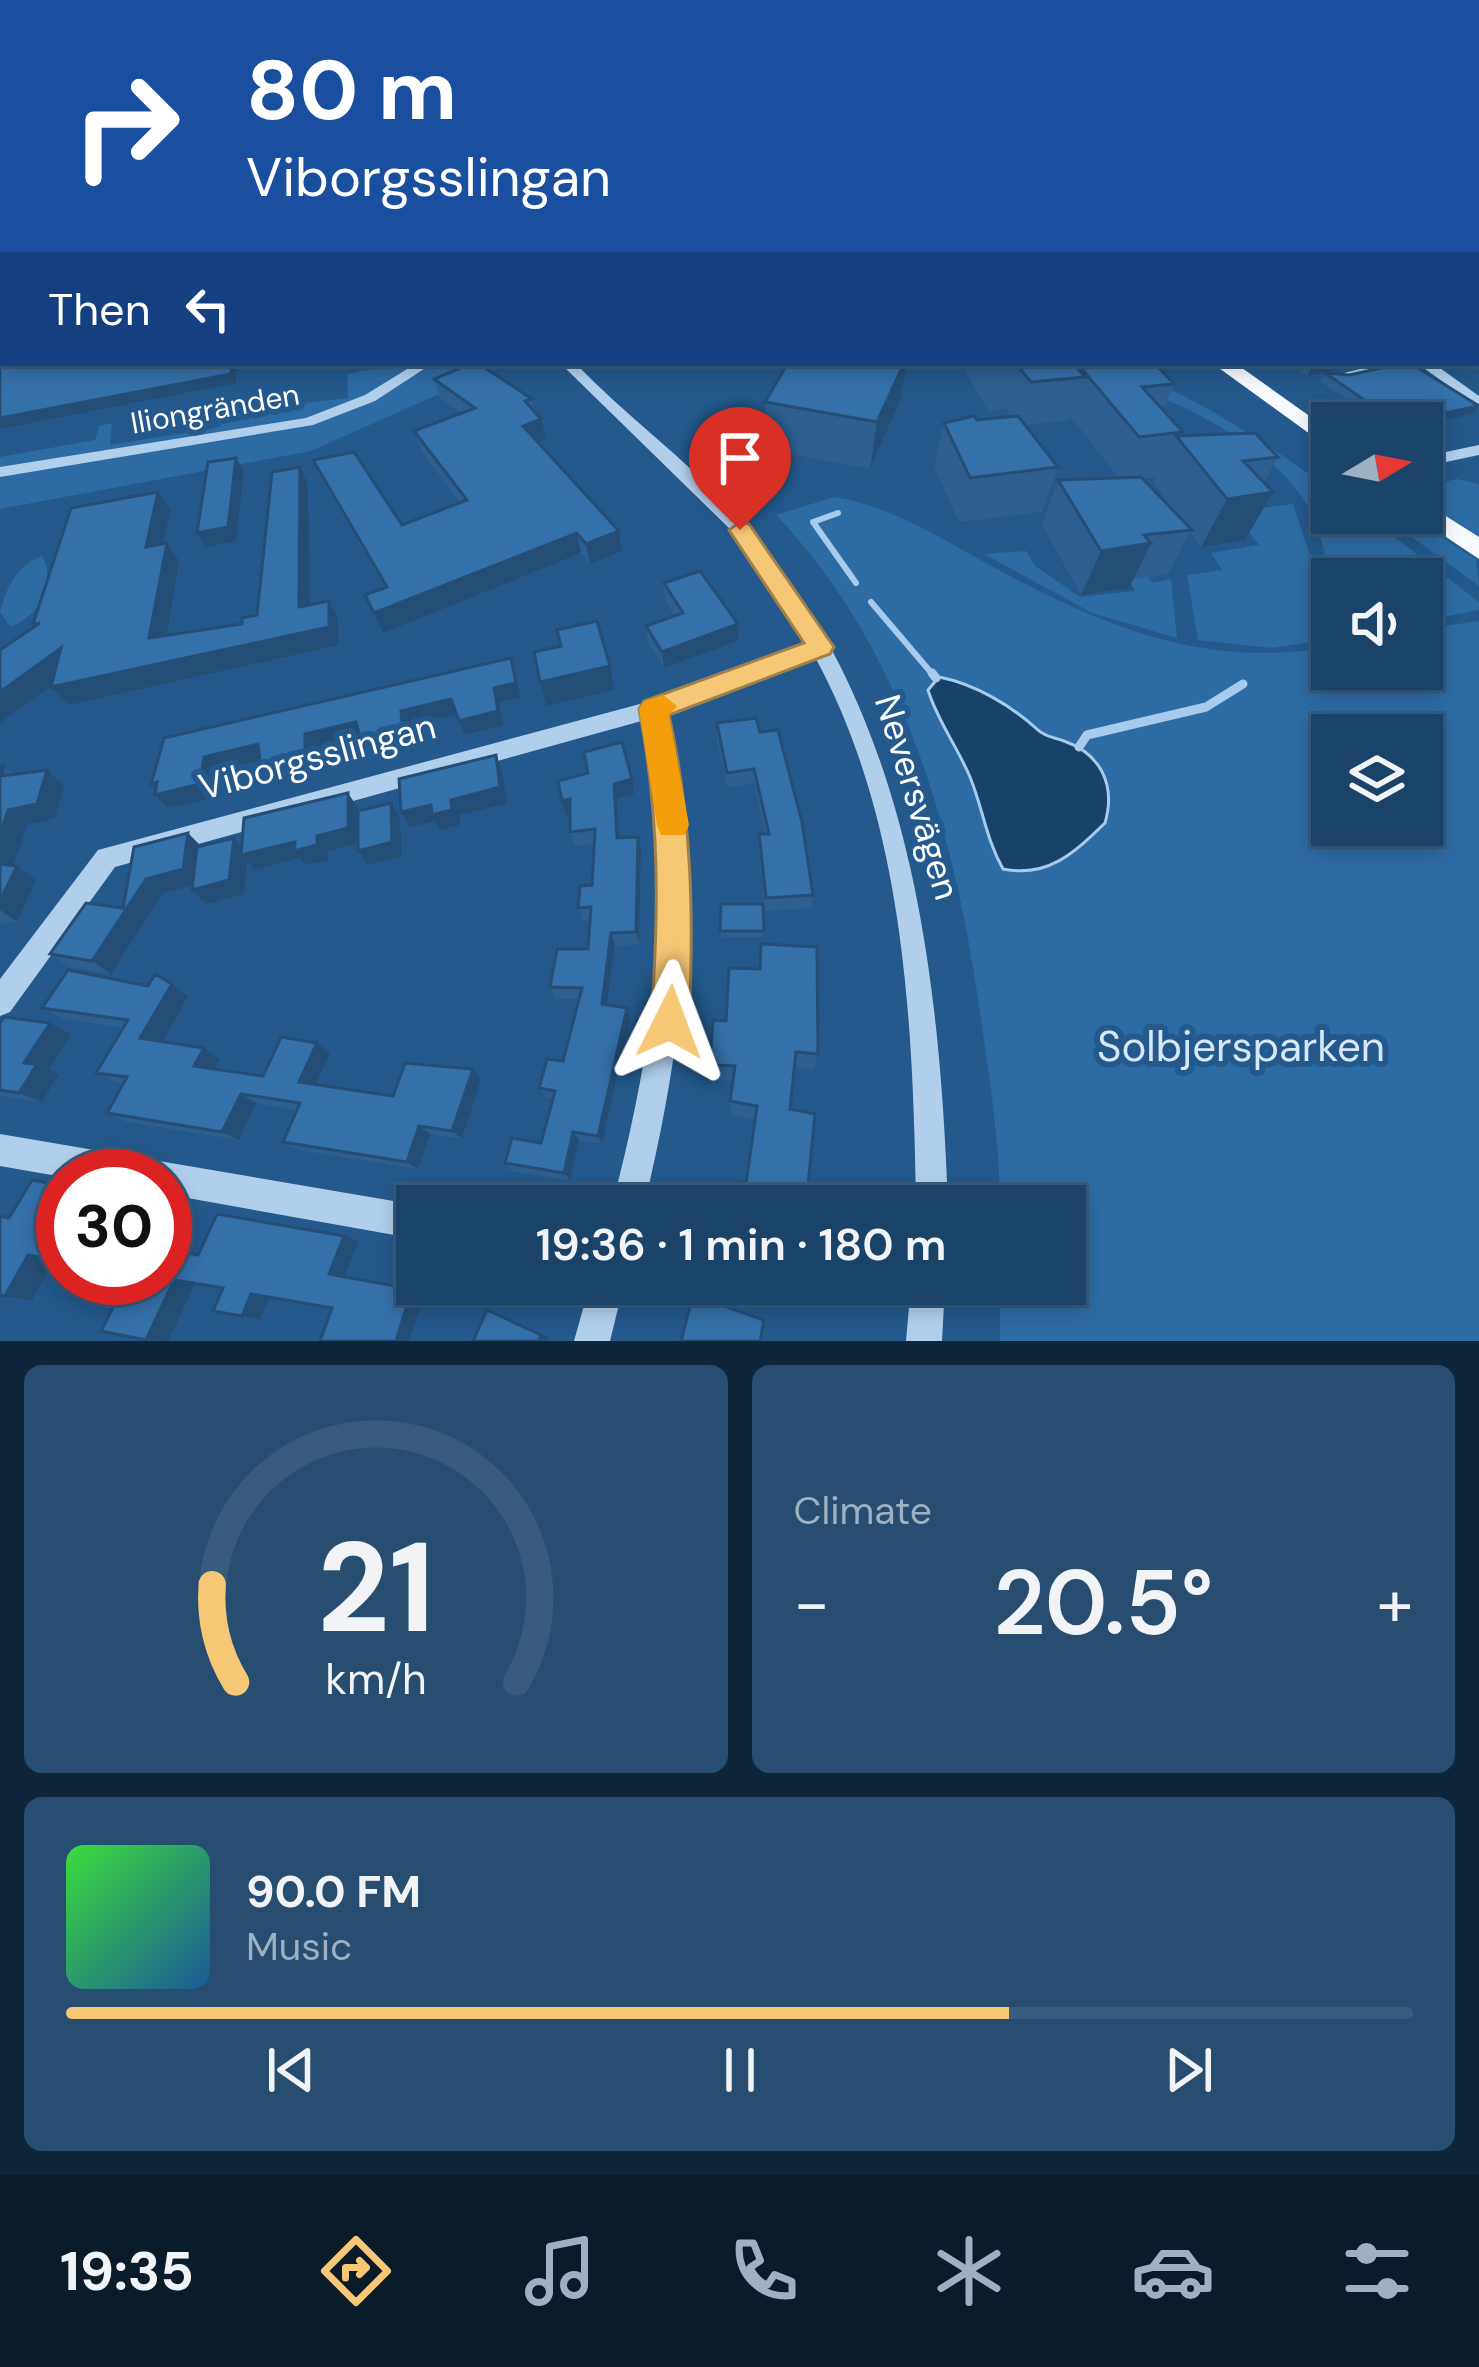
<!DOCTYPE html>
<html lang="en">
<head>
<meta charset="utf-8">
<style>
	:root { --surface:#1a4369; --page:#274e71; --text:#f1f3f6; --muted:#9fb0c0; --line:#385c7d; --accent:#f6c775 }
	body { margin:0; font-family:"DM Sans",sans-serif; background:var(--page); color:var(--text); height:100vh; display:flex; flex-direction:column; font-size:45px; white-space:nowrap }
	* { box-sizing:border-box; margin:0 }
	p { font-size:39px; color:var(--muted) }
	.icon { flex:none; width:66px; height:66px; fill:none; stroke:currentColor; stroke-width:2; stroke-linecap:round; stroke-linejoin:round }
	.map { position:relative; height:1341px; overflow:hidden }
	.drawer { display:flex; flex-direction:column; gap:24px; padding:24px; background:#0e253a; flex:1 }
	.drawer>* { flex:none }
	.guide { position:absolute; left:0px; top:0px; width:1479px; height:366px; box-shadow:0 6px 18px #0003,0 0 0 3px var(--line); background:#1a4fa0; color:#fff; overflow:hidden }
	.needle { width:78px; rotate:80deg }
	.tools { position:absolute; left:1311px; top:402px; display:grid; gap:24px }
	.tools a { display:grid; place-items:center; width:132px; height:132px; border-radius:0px; background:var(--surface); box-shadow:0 6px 18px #0003,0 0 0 3px var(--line); font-size:60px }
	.speed { position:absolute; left:36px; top:1149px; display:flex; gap:24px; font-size:60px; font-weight:700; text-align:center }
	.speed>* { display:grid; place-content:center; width:156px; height:156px; border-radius:50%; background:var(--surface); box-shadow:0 6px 18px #0003,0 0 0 3px var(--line); line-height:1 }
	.speed .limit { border:18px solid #d22; background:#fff; color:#111 }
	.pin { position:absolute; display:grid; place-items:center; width:102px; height:102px; color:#fff; margin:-123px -51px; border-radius:50% 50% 50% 0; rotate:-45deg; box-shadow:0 0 12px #0007 }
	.pin .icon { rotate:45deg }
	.me { position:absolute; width:132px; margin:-66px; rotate:3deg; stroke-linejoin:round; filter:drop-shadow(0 0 9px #0008) }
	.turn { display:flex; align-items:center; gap:42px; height:252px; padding:0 48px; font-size:54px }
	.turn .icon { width:156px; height:156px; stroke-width:2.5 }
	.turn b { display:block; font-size:84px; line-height:102px }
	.then { display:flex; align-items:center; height:114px; padding:0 48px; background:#0003; gap:24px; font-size:45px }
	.big { font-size:90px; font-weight:600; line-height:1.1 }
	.drawer .tile { flex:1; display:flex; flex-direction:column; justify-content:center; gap:18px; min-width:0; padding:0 42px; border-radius:18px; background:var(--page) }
	.drawer .dial { align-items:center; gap:0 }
	.dial svg { height:312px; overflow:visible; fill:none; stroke:var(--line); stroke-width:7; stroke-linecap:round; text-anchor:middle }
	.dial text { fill:var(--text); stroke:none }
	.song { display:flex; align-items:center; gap:36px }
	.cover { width:144px; height:144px; border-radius:18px; background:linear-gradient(135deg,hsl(120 70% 55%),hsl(210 70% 35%)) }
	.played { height:12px; border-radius:6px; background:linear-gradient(90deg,var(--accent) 70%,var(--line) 70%) }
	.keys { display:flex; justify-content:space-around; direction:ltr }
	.heat { display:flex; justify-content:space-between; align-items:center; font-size:66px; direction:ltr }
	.drawer .tiles { flex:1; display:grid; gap:24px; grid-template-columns:1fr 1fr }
	.tile:last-child { grid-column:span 2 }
	.trip { position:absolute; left:396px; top:1185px; width:690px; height:120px; border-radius:0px; background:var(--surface); box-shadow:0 6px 18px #0003,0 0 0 3px var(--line); font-weight:600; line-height:120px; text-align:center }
	.tab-bar { display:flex; height:192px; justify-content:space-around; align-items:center; background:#0a1b2a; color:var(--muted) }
	.tab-bar .icon { width:84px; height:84px }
	.tab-bar .active { color:var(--accent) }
	.tab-bar b { font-size:54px; color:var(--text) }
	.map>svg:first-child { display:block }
	.green { fill:#2d6ba4; fill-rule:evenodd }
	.water { fill:#19426b; stroke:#a6cbec; stroke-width:3 }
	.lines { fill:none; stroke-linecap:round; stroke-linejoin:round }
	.stream-far1 { stroke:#a6cbec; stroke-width:6 }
	.stream { stroke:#a6cbec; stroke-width:9 }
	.minor { fill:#b1cfeb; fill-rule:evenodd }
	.major { fill:#f6fafe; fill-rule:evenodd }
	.wall { fill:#2d6091; fill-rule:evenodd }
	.shaded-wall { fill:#244e76 }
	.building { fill:#3470a9; stroke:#244e76; stroke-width:3 }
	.route { fill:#f6c775; stroke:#a0814c; stroke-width:3 }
	.slow { fill:#f59e0b }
	.labels { text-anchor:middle; stroke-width:12; stroke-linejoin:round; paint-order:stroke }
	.far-street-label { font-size:30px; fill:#fff; stroke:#23598c }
	.street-label { font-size:36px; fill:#fff; stroke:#23598c }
	.near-park-label { font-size:42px; fill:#d6e8f8; stroke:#23598c }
</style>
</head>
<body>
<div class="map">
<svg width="1479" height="1341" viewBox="0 0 1479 1341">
	<rect width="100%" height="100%" fill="#23598c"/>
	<g class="green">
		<path d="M406,363H509L311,451L0,509V457L95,440L99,426L112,423L110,445L220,427L222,412L348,398L347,374Z"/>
		<path d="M1069,363C1156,363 1261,441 1332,490V513H1363L1479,602V610L1422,621V579H1334C1323,560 1323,537 1314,518C1276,436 1149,389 1069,363Z"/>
		<path d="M1457,479L1479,484V543L1422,498V487Z"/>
		<path d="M834,497C890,506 935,535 984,562C1092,622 1205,672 1332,646V669H1422V629L1479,621V1341H1000V1284H1065V1206H1000C1000,1149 991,1089 983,1033C958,847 909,654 776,515ZM1332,735H1422V825H1332Z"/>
		<path d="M1293,504L1317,577L1332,601V639L1271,648L1198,640L1187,575L1222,570L1211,553L1259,545L1232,512Z"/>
		<path d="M1379,513H1406L1476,560L1479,586Z"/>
		<path d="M1026,551L1035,566L1080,597L1135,591L1118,560L1133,558L1153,583L1171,579L1177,638L1092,613L984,554Z"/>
		<path d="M42,556C58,584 39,616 10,627L0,612C6,587 18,564 42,556Z"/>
	</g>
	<path class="water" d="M939,677C975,684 1012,706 1038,730C1045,737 1054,737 1064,741C1101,754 1116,785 1105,823C1074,853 1048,878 1003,869C986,839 983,809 970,777C958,748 937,720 928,690Z"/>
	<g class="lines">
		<g class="stream-far1">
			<path d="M838,513L813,522L856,583"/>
			<path d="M871,602L934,676"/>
		</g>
		<g class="stream">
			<path d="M932,673L936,678"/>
			<path d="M1079,747L1087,735L1206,707L1243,684"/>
		</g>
		<g class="minor">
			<path d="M1476,246L1479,247V255L1476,254Z"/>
			<rect x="1476" y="312" width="3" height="8"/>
			<path d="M417,363H433L375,401L313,425L0,477V467L306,418L365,395Z"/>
			<path d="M560,363H575C628,418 691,463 742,520C909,708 939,963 948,1206H916C913,1022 905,823 815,657L666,714C698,895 687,1027 644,1206H612C657,1032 673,899 645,720L115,867L10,1012L0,1016V979L98,850L651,701L807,644L786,604L732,531Z"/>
			<path d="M1384,363H1414L1343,379L1336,375Z"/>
			<path d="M1417,363H1433L1479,396V408Z"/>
			<path d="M1479,445V455L1422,467V457Z"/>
			<path d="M0,1134L417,1205V1239L165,1194V1176L63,1177L0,1166Z"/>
			<path d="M590,1284H624L610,1341H574Z"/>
			<path d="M911,1284H945L942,1341H906Z"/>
		</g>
		<g class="major">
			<path d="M1212,363H1235L1332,432V450Z"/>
			<path d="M1422,501L1479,537V559L1413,515L1422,513Z"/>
		</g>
	</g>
	<g class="wall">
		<path d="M1479,185V246L1476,245V186Z"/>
		<path d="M788,363H907L900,401L870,469L763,449L765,402Z"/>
		<path d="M967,363H1073L1080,371L1081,368L1174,384L1163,410L1183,432L1182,436L1278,457L1264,482L1273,492L1245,540L1201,547L1190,532L1168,574L1133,579L1129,588L1081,595L1042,525L1058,480L1119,478L1071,417L1070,420L1025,425L1058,467L1042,512L959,522L934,467L944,423L1012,417L1007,409L988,411L965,370ZM1157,477L1154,483L1178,515L1142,479Z"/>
		<path d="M1288,363H1340L1336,370L1307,376Z"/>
		<path d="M1325,373L1349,375L1479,406L1473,414L1422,425V423H1380L1320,381Z"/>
		<path d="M434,379L532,399L534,412L546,439L538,442L619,531L622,551L590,564L581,553L383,633L365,595L385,587L322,480L313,460L402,525L460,503L421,451L414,431L461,413L440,398Z"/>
		<path d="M664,583L738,641L664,668L648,643L646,626L675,616L665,600Z"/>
		<path d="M756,718L813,895L811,908L765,911L758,848L759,834H765L754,783L727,788L717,738V723Z"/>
		<path d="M4,766L14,774L64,785L55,818L27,825L14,866L36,880L17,922L0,924V767Z"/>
		<path d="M632,779L634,794L617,798L619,838L638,837L641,851L639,944L615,946L608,1005L627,1008L630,1019L602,1144L579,1140L570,1180L512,1171L505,1163L541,1143L553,1099L546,1097L539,1088L563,1061L579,999H555L550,987L588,949L590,921H583L578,908L592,885L594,844L574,846L570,832V815L566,816L562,801Z"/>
		<path d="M358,808V816L400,818L402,856L368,865L358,843L328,851V860L306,865L300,858L255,870L247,861L244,894L207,904L192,885L163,893L111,974L70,967L50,954L123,908L201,846L234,838L242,847Z"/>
		<rect x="721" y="904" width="42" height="33"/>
		<path d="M172,984L188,996L163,1042L204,1048L220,1059L215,1069L263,1076L330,1053L316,1084L393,1096L481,1079L462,1139L430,1134L418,1169L298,1150L283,1142L297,1110L256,1103L239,1140L127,1122L107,1113L124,1084L116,1082L96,1073L123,1028L63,1019L42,1008L148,986Z"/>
		<path d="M726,1021L818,1054L814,1069L795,1068L746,1184L755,1120L730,1115V1101L733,1081L711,1080L710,1065Z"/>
		<path d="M0,1023H50L71,1034L49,1070L59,1074L42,1102L0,1096Z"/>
	</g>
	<g class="shaded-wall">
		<path d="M232,363H236V383L0,429V418Z"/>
		<path d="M904,363H907L900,401L870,469L877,422Z"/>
		<path d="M1314,363H1340L1336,370L1307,376Z"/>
		<path d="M1479,406L1473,414L1422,425V423H1398Z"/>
		<path d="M541,419L546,439L528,446L523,426Z"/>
		<path d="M236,458L244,471L236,541L206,547L197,533Z"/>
		<path d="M300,467L308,485L310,625L299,607Z"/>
		<path d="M158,492L170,510L159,565L146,547Z"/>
		<path d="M1273,492L1245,540L1201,547L1227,499Z"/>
		<path d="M619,531L622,551L590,564L586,544Z"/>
		<path d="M577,533L581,553L383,633L374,613Z"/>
		<path d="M167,543L179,561L163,656L149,638Z"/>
		<path d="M1151,543L1129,588L1081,595L1101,551Z"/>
		<path d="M329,601L338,619V645L68,705L51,687Z"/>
		<path d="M738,624V641L664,668L662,652Z"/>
		<path d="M61,648L78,666L0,723V692Z"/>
		<path d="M511,658L520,698L499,702L503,725L465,735L459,721L494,688Z"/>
		<path d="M610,666L614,690L547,706L540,682Z"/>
		<path d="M451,699L457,714L408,725L410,749L370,759L362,745L401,711Z"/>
		<path d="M356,722L364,736L315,748L314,773L272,783L261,769L305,734Z"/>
		<path d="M258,744L268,758L215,771L212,798L168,808L155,795L160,793L151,784L204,757Z"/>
		<path d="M496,755L502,771L507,803L459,815L460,825L440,830L435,821L410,827L401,812L451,800Z"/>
		<path d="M47,770L64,785L55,818L27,825L10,877L0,870V835L8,810Z"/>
		<path d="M632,779L634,794L617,798L620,852L617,838L614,784Z"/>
		<path d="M348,793L358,808V843L328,851V860L306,865L300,858L255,870L247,861L244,894L207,904L192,890L234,838L247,854L317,836Z"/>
		<path d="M570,799L574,814L566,816L562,801Z"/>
		<path d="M391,803L400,818L402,856L368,865L358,851Z"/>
		<path d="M188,833L203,848L198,884L163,893L111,974L92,961L146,879Z"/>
		<path d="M638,837L641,851L639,944L636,932Z"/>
		<path d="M17,866L36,880L17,922L0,910V901Z"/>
		<path d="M611,933L615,946L606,1015L602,1004Z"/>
		<path d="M172,984L188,996L159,1049L140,1038Z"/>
		<path d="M627,1008L630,1019L602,1144L598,1136Z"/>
		<path d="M50,1023L71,1034L49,1070L59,1074L42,1102L19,1093L24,1063Z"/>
		<path d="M317,1043L330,1053L313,1091L299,1082Z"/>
		<path d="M204,1048L220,1059L211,1076L194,1066Z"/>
		<path d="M473,1069L481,1079L462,1139L452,1131Z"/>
		<path d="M241,1094L256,1103L239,1140L222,1132Z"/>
		<path d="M419,1126L430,1134L418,1169L407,1162Z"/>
		<path d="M573,1132L579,1140L570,1180L564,1173Z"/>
		<path d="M165,1205L175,1208L165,1228Z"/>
		<path d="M344,1236L358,1241L344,1278L329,1274Z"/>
		<path d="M28,1255L54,1260L32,1300L5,1296Z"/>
		<path d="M174,1280L195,1284L168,1341L146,1340Z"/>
		<path d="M412,1289L425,1292L409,1341H396Z"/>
		<path d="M251,1294L269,1297L260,1319L242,1316Z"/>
		<path d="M487,1310L549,1337L548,1341H539Z"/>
	</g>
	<g class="building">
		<rect x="0" y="152" width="3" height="61"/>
		<path d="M1479,185V213H1476V186Z"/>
		<path d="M0,300H3V363H232L231,374L0,418Z"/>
		<path d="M472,363H478L532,399L525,401L541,419L523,426L619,531L586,544L577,533L374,613L365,595L387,587L313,460L354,452L402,525L467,500L414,431L475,408L434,379Z"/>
		<path d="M788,363H904L877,422L765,402Z"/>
		<path d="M996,363H1073L1085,377L1031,382L1018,366L999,368Z"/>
		<path d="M1404,363H1410L1479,406L1398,423L1325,373L1349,375Z"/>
		<path d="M1156,365L1174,384L1142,387L1183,432L1139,437L1081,368Z"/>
		<path d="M974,416L977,420L1018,416L1058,467L970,478L944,423Z"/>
		<path d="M1255,433L1278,457L1243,461L1273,492L1227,499L1176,436Z"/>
		<path d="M236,458L228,527L197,533L208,462Z"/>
		<path d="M300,467L299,607L329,601V627L51,687L61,648L0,692V650L40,623L33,624L71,508L158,492L146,547L167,543L149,638L242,624V618L257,615L272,472Z"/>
		<path d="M1141,477L1192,530L1144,535L1151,543L1101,551L1058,480Z"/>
		<path d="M700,571L738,624L662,652L646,626L683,613L664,583Z"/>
		<path d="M597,621L610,666L540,682L534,652L561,646L557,630Z"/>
		<path d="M511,658L516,683L494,688L498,711L459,721L451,699L401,711L403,734L362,745L356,722L305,734V759L261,769L258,744L204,757L200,784L155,795L157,782L151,784L164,738Z"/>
		<path d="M756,718L760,732L778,730L802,822L813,895L766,898L759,834H769L754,769L727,773L717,723Z"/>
		<path d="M622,742L632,779L614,784L617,838L638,837L636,932L611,933L602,1004L627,1008L598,1136L573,1132L564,1173L505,1163L512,1138L541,1143L555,1091L539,1088L547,1059L563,1061L582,988L550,987L557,949H588L591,907L578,908L580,886L592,885L595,829L570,832V799L562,801L558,781L588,773L584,752Z"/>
		<path d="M496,755L500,787L451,800L452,810L432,815L431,805L401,812L399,779Z"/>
		<path d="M4,766L1,776L47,770L37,804L8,810L0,835V767Z"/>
		<path d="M348,793V828L317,836V845L294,851L295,842L241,855L244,818Z"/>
		<path d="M391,803L392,842L358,851V811Z"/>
		<path d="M188,833L183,869L146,879L92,961L50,954L86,903L123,908L134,847Z"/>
		<path d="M234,838L229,880L192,890L197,847Z"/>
		<path d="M0,864L17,866L0,901Z"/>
		<path d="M721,904H763L764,931H720Z"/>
		<path d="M761,944L817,947L818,1054L796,1052L790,1109L815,1114L806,1206H734L737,1182L746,1184L757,1106L730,1101L735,1066L710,1065L713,1020L726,1021L729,968L760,969Z"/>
		<path d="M68,970L148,986L155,974L172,984L140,1038L204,1048L194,1066L263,1076L281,1037L317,1043L299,1082L393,1096L405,1063L473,1069L452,1131L419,1126L407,1162L283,1142L300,1103L241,1094L222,1132L107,1113L127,1077L96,1073L128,1020L42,1008Z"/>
		<path d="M4,1017L50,1023L24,1063L37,1064L19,1093L0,1090V1023Z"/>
		<path d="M32,1180L63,1186V1262L28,1255L5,1296L0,1295V1216L9,1218Z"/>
		<path d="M217,1214L344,1236L329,1274L412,1289L396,1341H320L332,1308L251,1294L242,1316L213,1311L223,1288L174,1280L146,1340L101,1331L128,1278H165V1249L198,1255Z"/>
		<path d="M693,1295L764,1320L760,1341H681Z"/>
		<path d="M487,1310L541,1335L539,1341H473Z"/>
	</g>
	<linearGradient id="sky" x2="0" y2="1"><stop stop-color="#13314d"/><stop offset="0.45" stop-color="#3f6a99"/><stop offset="1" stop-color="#3f6a99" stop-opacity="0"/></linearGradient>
	<rect width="1479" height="339" fill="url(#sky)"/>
	<path class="route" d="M740,522L749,524L834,647L830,654L669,715C692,819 694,916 689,1022L683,1035L670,1041L657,1035L651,1022C659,914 660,816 639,709L644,701L804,643L729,530Z"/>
	<path class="slow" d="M663,695L677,706L669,715L689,825L684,835H661L657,825L639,709L644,701Z"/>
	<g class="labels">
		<g class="far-street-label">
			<text transform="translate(215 409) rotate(-10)" y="10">Iliongränden</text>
		</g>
		<g class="street-label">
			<text transform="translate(317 756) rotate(-15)" y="13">Viborgsslingan</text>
			<text transform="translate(918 797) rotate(73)" y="13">Neversvägen</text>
		</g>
		<g class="near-park-label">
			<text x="1241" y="1061">Solbjersparken</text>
		</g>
	</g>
</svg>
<div class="tools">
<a><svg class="needle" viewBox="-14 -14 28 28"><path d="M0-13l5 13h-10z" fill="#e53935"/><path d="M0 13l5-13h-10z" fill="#9fb0c0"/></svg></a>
<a><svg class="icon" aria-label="sound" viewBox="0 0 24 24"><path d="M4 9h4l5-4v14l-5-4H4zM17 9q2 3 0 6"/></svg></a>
<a><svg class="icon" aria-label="layers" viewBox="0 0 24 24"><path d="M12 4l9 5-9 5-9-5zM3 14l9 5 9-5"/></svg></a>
</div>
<div class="speed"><div class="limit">30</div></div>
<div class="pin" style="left:740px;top:530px;background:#d93025"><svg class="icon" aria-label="arrive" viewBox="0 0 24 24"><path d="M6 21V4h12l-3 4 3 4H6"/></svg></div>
<svg class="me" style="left:670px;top:1022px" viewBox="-20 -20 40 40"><path d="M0-17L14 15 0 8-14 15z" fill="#f6c775" stroke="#fff" stroke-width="4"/></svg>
<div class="trip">19:36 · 1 min · 180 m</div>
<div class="guide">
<div class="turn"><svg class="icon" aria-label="right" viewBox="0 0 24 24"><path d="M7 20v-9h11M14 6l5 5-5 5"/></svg><div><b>80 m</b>Viborgsslingan</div></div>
<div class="then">Then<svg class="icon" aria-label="left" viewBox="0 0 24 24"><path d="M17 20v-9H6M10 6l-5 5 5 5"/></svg></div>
</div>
</div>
<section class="drawer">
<div class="tiles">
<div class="tile dial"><svg viewBox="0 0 100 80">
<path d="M14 69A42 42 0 1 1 86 69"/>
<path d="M14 69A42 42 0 0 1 8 44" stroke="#f6c775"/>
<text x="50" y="56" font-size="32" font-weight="700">21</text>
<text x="50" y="72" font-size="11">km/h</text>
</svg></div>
<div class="tile"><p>Climate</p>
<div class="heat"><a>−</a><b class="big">20.5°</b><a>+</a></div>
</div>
<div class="tile">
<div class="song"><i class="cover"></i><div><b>90.0 FM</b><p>Music</p></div></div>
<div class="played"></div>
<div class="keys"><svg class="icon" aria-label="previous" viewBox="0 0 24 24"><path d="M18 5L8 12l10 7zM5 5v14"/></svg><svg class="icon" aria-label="pause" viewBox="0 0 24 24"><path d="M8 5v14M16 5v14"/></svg><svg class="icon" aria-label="next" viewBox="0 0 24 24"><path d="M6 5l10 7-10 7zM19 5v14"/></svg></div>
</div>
</div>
</section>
<nav class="tab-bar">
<b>19:35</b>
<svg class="icon active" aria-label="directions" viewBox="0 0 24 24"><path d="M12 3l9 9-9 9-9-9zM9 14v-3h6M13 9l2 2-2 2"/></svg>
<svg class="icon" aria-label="music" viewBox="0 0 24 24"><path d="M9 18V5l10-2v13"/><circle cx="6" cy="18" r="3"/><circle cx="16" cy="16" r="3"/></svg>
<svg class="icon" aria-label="phone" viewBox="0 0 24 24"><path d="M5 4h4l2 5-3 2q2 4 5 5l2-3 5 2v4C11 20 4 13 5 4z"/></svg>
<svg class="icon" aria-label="climate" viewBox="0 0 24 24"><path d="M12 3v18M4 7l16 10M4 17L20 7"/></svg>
<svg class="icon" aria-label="car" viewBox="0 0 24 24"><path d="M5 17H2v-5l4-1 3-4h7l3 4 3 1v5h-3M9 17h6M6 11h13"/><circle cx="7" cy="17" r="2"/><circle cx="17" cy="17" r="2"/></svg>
<svg class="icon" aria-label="filters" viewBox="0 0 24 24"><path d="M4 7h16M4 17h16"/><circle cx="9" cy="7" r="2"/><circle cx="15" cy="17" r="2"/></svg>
</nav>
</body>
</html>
